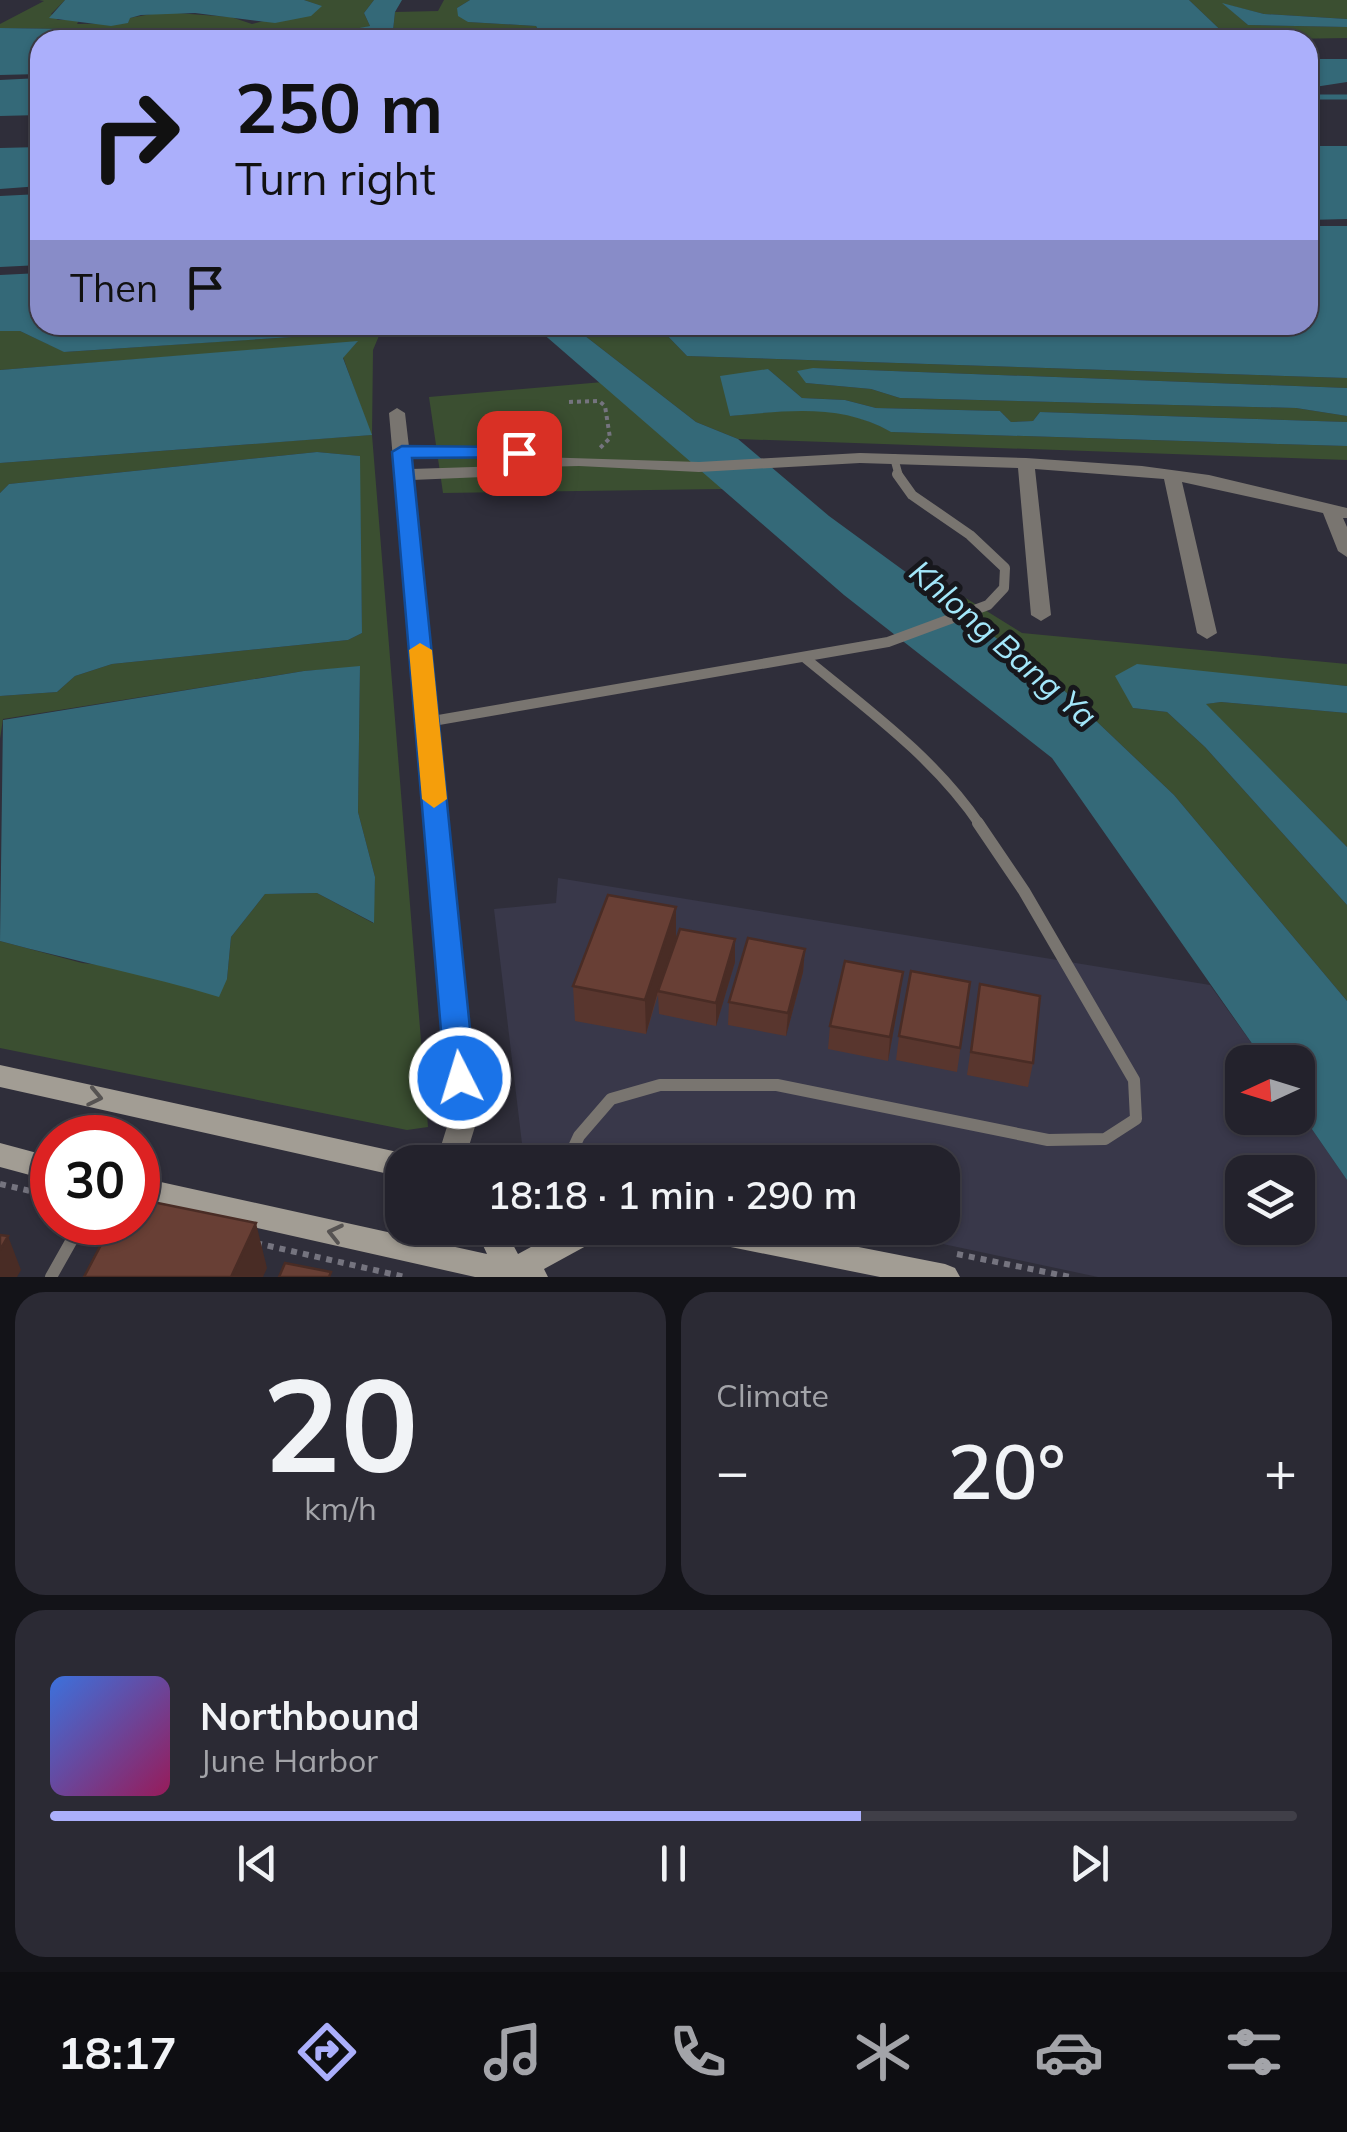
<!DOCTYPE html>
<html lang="en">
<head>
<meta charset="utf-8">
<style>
	:root { --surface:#23222c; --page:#2b2a34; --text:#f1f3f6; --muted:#a3a4a9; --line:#403f48; --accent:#abaffb }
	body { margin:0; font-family:Mulish,sans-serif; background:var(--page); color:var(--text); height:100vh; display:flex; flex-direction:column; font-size:38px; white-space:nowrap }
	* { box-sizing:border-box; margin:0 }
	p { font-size:32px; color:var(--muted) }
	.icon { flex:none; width:55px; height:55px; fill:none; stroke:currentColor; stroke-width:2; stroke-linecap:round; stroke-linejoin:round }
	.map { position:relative; height:1277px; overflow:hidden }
	.side { display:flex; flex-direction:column; gap:15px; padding:15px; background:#131318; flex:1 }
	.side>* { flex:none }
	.guide { position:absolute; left:30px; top:30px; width:1288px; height:305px; border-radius:30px; box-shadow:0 2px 8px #0004,0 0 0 2px var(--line); background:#abaffb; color:#111; overflow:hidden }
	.needle { width:65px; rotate:266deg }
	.controls { position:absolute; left:1225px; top:1045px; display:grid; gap:20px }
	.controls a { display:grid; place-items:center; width:90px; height:90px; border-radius:20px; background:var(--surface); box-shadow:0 2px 8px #0004,0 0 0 2px var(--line); font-size:50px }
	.speed { position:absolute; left:30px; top:1115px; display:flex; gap:20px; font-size:50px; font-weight:700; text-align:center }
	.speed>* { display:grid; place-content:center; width:130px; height:130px; border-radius:50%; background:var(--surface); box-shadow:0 2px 8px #0004,0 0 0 2px var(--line); line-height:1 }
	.speed .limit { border:15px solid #d22; background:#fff; color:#111 }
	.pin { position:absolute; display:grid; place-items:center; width:85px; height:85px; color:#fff; margin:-42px; border-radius:20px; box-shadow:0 5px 15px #0006 }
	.me { position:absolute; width:110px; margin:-55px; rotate:355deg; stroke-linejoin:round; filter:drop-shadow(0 0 8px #0008) }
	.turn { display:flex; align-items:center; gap:35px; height:210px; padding:0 40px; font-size:45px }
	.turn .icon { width:130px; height:130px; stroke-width:2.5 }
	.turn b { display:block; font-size:70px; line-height:85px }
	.then { display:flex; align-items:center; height:95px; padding:0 40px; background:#0003; gap:20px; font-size:38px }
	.big { font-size:75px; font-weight:600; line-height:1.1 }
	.side .tile { flex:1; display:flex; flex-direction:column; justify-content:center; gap:15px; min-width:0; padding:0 35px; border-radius:30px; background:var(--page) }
	.side .dial { align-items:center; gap:0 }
	.dial b { font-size:130px; line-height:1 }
	.song { display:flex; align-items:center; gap:30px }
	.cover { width:120px; height:120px; border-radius:15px; background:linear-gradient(135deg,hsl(220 70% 55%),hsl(330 70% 35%)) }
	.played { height:10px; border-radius:5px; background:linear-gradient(90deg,var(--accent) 65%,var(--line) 65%) }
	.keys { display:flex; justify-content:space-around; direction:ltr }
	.heat { display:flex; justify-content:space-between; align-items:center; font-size:55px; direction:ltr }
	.side .tiles { flex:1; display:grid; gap:15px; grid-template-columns:1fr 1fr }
	.tile:last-child { grid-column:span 2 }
	.trip { position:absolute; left:385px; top:1145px; width:575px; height:100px; border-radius:30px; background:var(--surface); box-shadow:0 2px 8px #0004,0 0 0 2px var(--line); font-weight:600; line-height:100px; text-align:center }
	.tabs { display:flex; height:160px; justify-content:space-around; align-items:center; background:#0e0e12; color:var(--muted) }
	.tabs .icon { width:70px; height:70px }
	.tabs .selected { color:var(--accent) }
	.tabs b { font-size:45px; color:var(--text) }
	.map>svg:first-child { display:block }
	.built { fill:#39384a; fill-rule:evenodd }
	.green { fill:#3b4f31 }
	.water { fill:#346978 }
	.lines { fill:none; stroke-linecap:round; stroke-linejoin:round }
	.stream { stroke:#346978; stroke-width:5 }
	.path-far1 { stroke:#75747f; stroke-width:4; stroke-dasharray:4 4; stroke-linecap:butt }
	.path { stroke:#75747f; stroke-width:6; stroke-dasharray:6 6; stroke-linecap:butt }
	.service-far2 { stroke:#797570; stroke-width:8 }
	.service-far1 { stroke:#797570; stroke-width:10 }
	.service { stroke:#797570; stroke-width:12 }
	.minor { fill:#797570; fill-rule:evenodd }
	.secondary { fill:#a29d94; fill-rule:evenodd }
	.wall { fill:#59362e }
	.shaded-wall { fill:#492c25 }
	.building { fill:#683f35; stroke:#492c25; stroke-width:2.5 }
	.oneway { stroke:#565352 }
	.route { fill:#1a73e8; stroke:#114b97; stroke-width:2.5 }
	.slow { fill:#f59e0b }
	.labels { text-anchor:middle; stroke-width:10; stroke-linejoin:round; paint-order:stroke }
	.water-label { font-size:32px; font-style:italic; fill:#a3e7fa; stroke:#17171c }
</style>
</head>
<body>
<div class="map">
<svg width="1347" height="1277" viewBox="0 0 1347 1277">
	<rect width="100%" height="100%" fill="#2f2e3a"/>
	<path class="built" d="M558,878L1210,985L1265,1062H1242V1118H1298V1109L1347,1180V1277H1098L868,1228H942V1162H573L523,1152L494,909L556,903ZM1242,1172H1298V1228H1242Z"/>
	<g class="green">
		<path d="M39,0H65L51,14L58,20H79L77,24L128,23L129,18L163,12L231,17L252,24L321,6L304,0H374L364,13L370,26L318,39L267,32L0,28V24L44,1Z"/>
		<path d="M444,0H470L457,8L468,22L536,26L544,40H392L395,12L438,11Z"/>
		<path d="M1189,0H1347V19L1264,14L1224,4L1248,25L1347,27V38L1231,40Z"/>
		<path d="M317,325H399L381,331L373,350L372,435L428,1127L407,1130L0,1048V941L82,963L227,979L231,937L265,894L317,893L373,923L375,877L358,812L360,667L304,671L3,719L0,739V696L57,692L75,676L112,664L348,640L362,633L359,456L317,452L9,484L0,493V463L371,435L343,357L357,342L0,370V331H20L65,352L307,336Z"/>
		<path d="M571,325H657L687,356L1347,378V388L813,368L806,383L871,389L900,398L1296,408L1347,416V422L1040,412L1033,421L1011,422L1000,411L876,408L845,400L802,398L768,369L726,394L730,416C789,410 838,402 892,432L1347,446V460L738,439L696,422Z"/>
		<path d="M603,382L723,489L443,493L429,397Z"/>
		<path d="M964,597L1022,633L1347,664V686L1292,681L1133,708L1167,712L1205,747L1347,905V1001L1174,795L1051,678L953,608Z"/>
		<path d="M1221,702L1347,713V847L1205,704Z"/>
	</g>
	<g class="water">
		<path d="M65,0H304L322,6L311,16L275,23L195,13L141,15L130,18L128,23L111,26L49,18Z"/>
		<path d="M374,0H402L395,12L392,40H360L357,35L324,40L333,33L370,26L364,13Z"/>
		<path d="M470,0H1189L1231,40H544L536,26L468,22L458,16L457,8Z"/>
		<path d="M1222,3L1264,14L1347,19V27L1248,25Z"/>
		<path d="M0,28L267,32L311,40H40V74L0,75Z"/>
		<path d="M1308,59H1347V82L1308,88Z"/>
		<path d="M40,78V115L0,116V80Z"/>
		<path d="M1308,146H1347V219L1308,220Z"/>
		<path d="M40,147V186L0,189V148Z"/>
		<path d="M40,194V265L0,267V196Z"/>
		<path d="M1308,226H1347V378L687,356L657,325H1308Z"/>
		<path d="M40,273V325H317L308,336L64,352L20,331H0V275Z"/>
		<path d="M533,325H571L696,422L738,439L829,516L1051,678L1174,795L1347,1001V1180L1298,1109V1062H1265L1052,758L844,595Z"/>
		<path d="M358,341L343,358L372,435L0,463V370Z"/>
		<path d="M813,368L1347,388V416L1296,408L900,398L871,389L806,383L797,371Z"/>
		<path d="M768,369L802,398L845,400L876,408L1000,411L1011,422L1033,421L1040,412L1347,422V446L891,432C840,403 787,411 730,416L720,376Z"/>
		<path d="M317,452L360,456L362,633L348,640L112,664L75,676L57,692L0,696V493L9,484Z"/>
		<path d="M1137,664L1347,686V713L1221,702L1206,704L1347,847V905L1205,747L1167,712L1133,708L1115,676Z"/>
		<path d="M360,666L358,812L375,877L374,923L317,893L265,894L231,937L227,979L219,997C147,975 73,961 0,941L3,720L304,671Z"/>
	</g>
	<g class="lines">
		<path class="stream" d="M1308,97H1347"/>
		<path class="path-far1" d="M569,402L599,401L605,406L610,438L600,448"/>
		<g class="path">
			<path d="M478,1157L505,1162"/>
			<path d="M0,1184L52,1196"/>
			<path d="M256,1243L405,1277"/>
			<path d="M957,1254L1070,1277"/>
		</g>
		<path class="service-far2" d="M894,458L899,476"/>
		<g class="service-far1">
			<path d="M805,658C867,709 935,758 980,825"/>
			<path d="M427,722L888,642L988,605L1004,588L1005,568L970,535L912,495L897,474"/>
		</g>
		<g class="service">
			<path d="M567,1162L579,1136L611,1099L660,1085H777L1048,1140L1105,1139L1136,1119L1134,1080L1024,891L978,823"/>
			<path d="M51,1277L82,1222"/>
		</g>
		<path class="minor" d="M397,408L405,413L409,447L519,448L538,457L699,462L860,453L1026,458L1142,466L1209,475L1347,508V518H1343L1347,527V557L1338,551L1323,513L1182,482L1217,633L1207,639L1197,633L1164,479L1035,469L1051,615L1041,621L1031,615L1018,468L860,463L699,472L579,466L537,467L507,476L412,480L478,1117L464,1162H436L450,1117L389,413ZM410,457L516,458L521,461L505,466L411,469Z"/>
		<g class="secondary">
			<path d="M0,1065L402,1153L412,1157L415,1162H402V1177L0,1087Z"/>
			<path d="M0,1143L52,1157V1181L0,1167Z"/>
			<path d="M138,1177L487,1254L475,1228H504L518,1254L566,1228H762L945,1264L955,1268L960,1277H880L701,1241H607L586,1246L544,1269L548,1277H475L138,1201Z"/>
		</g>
	</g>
	<g class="wall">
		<path d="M676,938L735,962L716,1026L659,1014L658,995L646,1034L575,1021L573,986Z"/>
		<path d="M805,949L803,972L786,1036L728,1025L729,1002Z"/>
		<path d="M970,982L957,1072L896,1060L899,1036Z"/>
		<path d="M980,984L1033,1063L1028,1087L967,1075Z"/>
		<path d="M900,995L888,1061L828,1049L830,1026Z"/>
	</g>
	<g class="shaded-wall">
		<path d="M676,907V941L658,991L646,1034L645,1000Z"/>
		<path d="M735,939V962L716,1026V1003Z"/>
		<path d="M805,949L803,972L786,1036L788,1013Z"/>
		<path d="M903,972L900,995L888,1061L890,1037Z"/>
		<path d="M256,1223L267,1268L263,1277H231Z"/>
		<path d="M8,1236L21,1270L17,1277H0V1250Z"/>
	</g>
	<g class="building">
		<path d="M608,895L676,907L645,1000L573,986Z"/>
		<path d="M680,929L735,939L716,1003L658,991Z"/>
		<path d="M748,938L805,949L788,1013L729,1002Z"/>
		<path d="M845,961L903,972L890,1037L830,1026Z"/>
		<path d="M911,971L970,982L960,1048L899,1036Z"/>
		<path d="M980,984L1040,996L1033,1063L971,1052Z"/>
		<path d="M138,1199L256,1223L231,1277H84L113,1222H138Z"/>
		<path d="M0,1235L8,1236L0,1250Z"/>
		<path d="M285,1263L331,1272L329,1277H279Z"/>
	</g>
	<defs><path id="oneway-chevron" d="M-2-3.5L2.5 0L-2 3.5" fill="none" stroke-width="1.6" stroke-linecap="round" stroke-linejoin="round" transform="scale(2.5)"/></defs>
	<g class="oneway">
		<use href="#oneway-chevron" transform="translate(95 1097) rotate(12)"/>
		<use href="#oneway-chevron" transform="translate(335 1233) rotate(-167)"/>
	</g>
	<path class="route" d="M519,447L526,449V457L412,458L475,1078L471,1086L460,1090L450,1086L445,1078L392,452L402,446Z"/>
	<path class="slow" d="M420,643L432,650L447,799L434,808L422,799L409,650Z"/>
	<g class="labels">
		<g class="water-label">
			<text transform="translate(1003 644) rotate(41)" y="11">Khlong Bang Ya</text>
		</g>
	</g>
</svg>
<div class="controls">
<a><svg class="needle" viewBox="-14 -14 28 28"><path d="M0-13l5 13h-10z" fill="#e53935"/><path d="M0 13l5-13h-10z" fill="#a3a4a9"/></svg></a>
<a><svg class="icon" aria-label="layers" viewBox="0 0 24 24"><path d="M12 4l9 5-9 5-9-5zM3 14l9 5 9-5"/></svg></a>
</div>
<div class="speed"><div class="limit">30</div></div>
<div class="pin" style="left:519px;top:453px;background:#d93025"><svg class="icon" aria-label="arrive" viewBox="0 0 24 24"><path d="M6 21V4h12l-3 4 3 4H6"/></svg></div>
<svg class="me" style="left:460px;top:1078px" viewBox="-20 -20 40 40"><circle r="17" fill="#1a73e8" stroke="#fff" stroke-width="3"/><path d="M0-11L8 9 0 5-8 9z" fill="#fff"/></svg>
<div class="trip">18:18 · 1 min · 290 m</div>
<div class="guide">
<div class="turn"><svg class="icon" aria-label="right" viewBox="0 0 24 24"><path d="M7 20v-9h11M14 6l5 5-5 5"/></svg><div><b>250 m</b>Turn right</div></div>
<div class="then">Then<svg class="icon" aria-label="arrive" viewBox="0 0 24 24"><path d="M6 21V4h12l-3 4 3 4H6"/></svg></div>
</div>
</div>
<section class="side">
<div class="tiles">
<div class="tile dial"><b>20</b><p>km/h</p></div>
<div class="tile"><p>Climate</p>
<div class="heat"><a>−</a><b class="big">20°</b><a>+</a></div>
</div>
<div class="tile">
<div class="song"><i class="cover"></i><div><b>Northbound</b><p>June Harbor</p></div></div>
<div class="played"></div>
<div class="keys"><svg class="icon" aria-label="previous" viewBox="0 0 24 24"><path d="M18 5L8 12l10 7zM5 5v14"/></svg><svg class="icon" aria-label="pause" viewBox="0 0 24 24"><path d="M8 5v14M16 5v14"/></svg><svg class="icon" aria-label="next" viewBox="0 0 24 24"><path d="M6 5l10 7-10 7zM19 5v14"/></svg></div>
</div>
</div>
</section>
<nav class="tabs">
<b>18:17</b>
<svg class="icon selected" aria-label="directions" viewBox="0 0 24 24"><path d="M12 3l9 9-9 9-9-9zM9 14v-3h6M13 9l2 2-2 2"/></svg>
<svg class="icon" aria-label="music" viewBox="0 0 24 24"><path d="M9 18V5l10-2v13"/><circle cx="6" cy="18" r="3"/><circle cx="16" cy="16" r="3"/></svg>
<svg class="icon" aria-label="phone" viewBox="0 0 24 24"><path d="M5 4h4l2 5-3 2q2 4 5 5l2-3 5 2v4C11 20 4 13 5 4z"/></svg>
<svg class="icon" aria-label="climate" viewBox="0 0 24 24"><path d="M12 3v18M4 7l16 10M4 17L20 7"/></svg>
<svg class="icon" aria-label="car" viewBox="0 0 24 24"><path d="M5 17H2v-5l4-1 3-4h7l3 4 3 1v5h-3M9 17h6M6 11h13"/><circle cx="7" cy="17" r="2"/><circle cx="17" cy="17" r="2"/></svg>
<svg class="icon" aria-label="filters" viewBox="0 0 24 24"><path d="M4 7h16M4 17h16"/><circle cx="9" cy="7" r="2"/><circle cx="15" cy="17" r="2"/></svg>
</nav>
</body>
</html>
